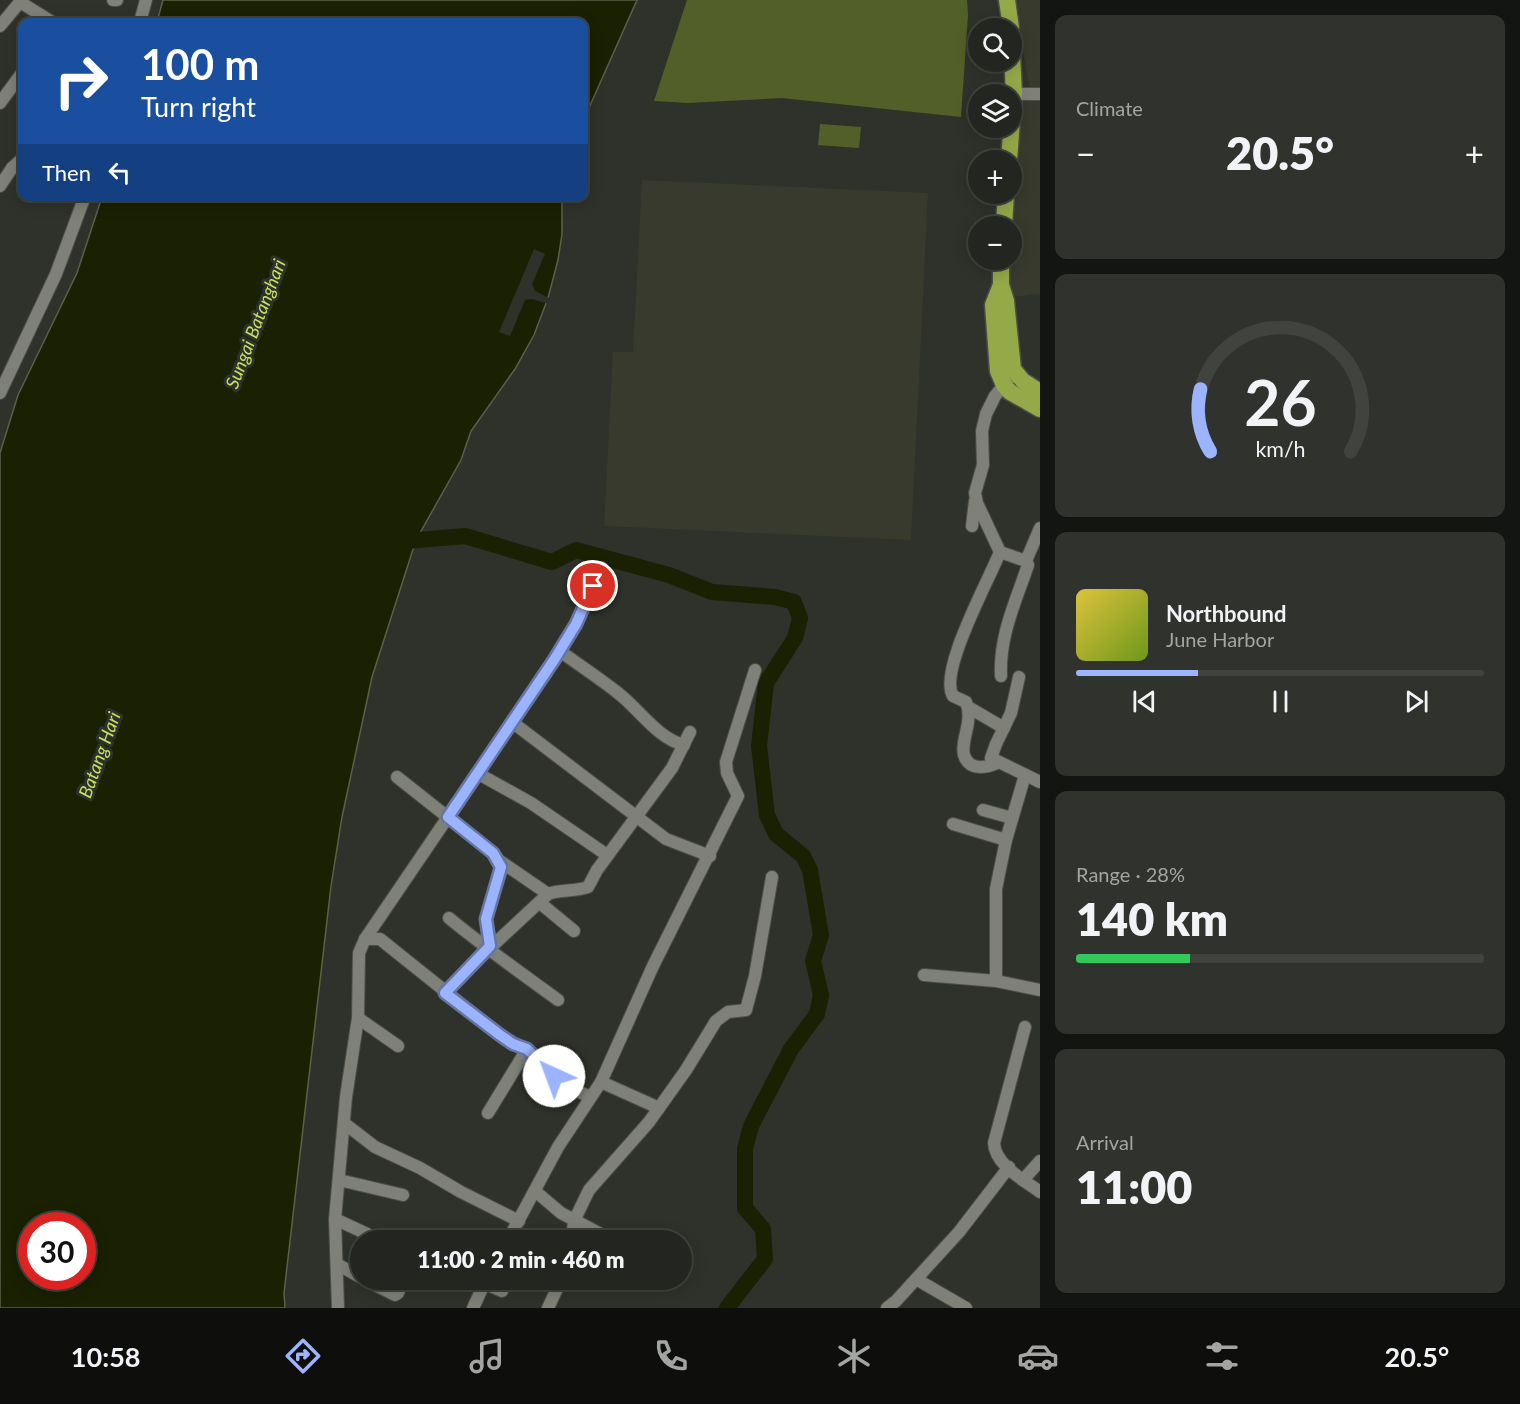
<!DOCTYPE html>
<html lang="en">
<head>
<meta charset="utf-8">
<style>
	:root { --surface:#232620; --page:#2f322d; --text:#f1f3f6; --muted:#a3a5a5; --line:#40433e; --accent:#9cb4fd }
	body { margin:0; font-family:Lato,sans-serif; background:var(--page); color:var(--text); height:100vh; display:flex; flex-direction:column; font-size:22px; white-space:nowrap }
	* { box-sizing:border-box; margin:0 }
	p { font-size:20px; color:var(--muted) }
	.icon { flex:none; width:33px; height:33px; fill:none; stroke:currentColor; stroke-width:2; stroke-linecap:round; stroke-linejoin:round }
	.map { position:relative; flex:1; overflow:hidden }
	.drawer { display:flex; flex-direction:column; gap:15px; padding:15px; background:#131512; width:480px }
	.drawer>* { flex:none }
	.hud { position:absolute; left:18px; top:18px; width:570px; height:183px; border-radius:12px; box-shadow:0 3px 15px #0003,0 0 0 2px var(--line); background:#1a4fa0; color:#fff; overflow:hidden }
	.buttons { position:absolute; left:968px; top:18px; display:grid; gap:12px }
	.buttons a { display:grid; place-items:center; width:54px; height:54px; border-radius:50%; background:var(--surface); box-shadow:0 3px 15px #0003,0 0 0 2px var(--line); font-size:30px }
	.speed { position:absolute; left:18px; top:1212px; display:flex; gap:12px; font-size:30px; font-weight:700; text-align:center }
	.speed>* { display:grid; place-content:center; width:78px; height:78px; border-radius:50%; background:var(--surface); box-shadow:0 3px 15px #0003,0 0 0 2px var(--line); line-height:1 }
	.speed .limit { border:9px solid #d22; background:#fff; color:#111 }
	.pin { position:absolute; display:grid; place-items:center; width:51px; height:51px; color:#fff; margin:-26px; border:3px solid #fff; border-radius:50%; box-shadow:0 2px 6px #0007 }
	.me { position:absolute; width:66px; margin:-33px; rotate:317deg; stroke-linejoin:round; filter:drop-shadow(0 0 4px #0008) }
	.turn { display:flex; align-items:center; gap:21px; height:126px; padding:0 24px; font-size:27px }
	.turn .icon { width:78px; height:78px; stroke-width:2.5 }
	.turn b { display:block; font-size:42px; line-height:51px }
	.then { display:flex; align-items:center; height:57px; padding:0 24px; background:#0003; gap:12px; font-size:22px }
	.big { font-size:45px; font-weight:800; line-height:1.1 }
	.drawer .tile { flex:1; display:flex; flex-direction:column; justify-content:center; gap:9px; min-width:0; padding:0 21px; border-radius:12px; background:var(--page) }
	.drawer .dial { align-items:center; gap:0 }
	.dial svg { height:156px; overflow:visible; fill:none; stroke:var(--line); stroke-width:7; stroke-linecap:round; text-anchor:middle }
	.dial text { fill:var(--text); stroke:none }
	.song { display:flex; align-items:center; gap:18px }
	.cover { width:72px; height:72px; border-radius:9px; background:linear-gradient(135deg,hsl(50 70% 55%),hsl(80 70% 35%)) }
	.played { height:6px; border-radius:3px; background:linear-gradient(90deg,var(--accent) 30%,var(--line) 30%) }
	.keys { display:flex; justify-content:space-around; direction:ltr }
	.heat { display:flex; justify-content:space-between; align-items:center; font-size:33px; direction:ltr }
	.charge { height:9px; border-radius:4px; background:linear-gradient(90deg,#34c759 28%,var(--line) 0) }
	.trip { position:absolute; left:350px; top:1230px; width:342px; height:60px; border-radius:30px; background:var(--surface); box-shadow:0 3px 15px #0003,0 0 0 2px var(--line); font-weight:800; line-height:60px; text-align:center }
	.tab-bar { display:flex; height:96px; justify-content:space-around; align-items:center; background:#0e0f0d; color:var(--muted) }
	.tab-bar .icon { width:42px; height:42px }
	.tab-bar .selected { color:var(--accent) }
	.tab-bar b { font-size:27px; color:var(--text) }
	main { display:flex; flex:1; min-height:0 }
	.map>svg:first-child { display:block }
	.built { fill:#373a2c }
	.green { fill:#535f28 }
	.water { fill:#1a2002; stroke:#5b6049; stroke-width:1.5; fill-rule:evenodd }
	.pier { fill:#2f322a }
	.lines { fill:none; stroke-linecap:round; stroke-linejoin:round }
	.river { stroke:#1a2002; stroke-width:16 }
	.minor-casing { stroke:#4d4e47; stroke-width:14 }
	.highway-casing { stroke:#4d4e47; stroke-width:19 }
	.minor { stroke:#7f8178; stroke-width:12 }
	.highway { stroke:#95a949; stroke-width:16 }
	.route-casing { stroke:#6575a4; stroke-width:15 }
	.route { stroke:#9cb4fd; stroke-width:10 }
	.labels { text-anchor:middle; stroke-width:6; stroke-linejoin:round; paint-order:stroke }
	.water-label { font-size:18px; font-style:italic; fill:#c7e262; stroke:#2f322a }
</style>
</head>
<body>
<main>
<div class="map">
<svg width="1040" height="1308" viewBox="0 0 1040 1308">
	<rect width="100%" height="100%" fill="#2f322a"/>
	<g class="built">
		<path d="M1014,0H1040V89H1030Z"/>
		<path d="M1019,95L1040,96V294L1011,297L1006,281L1007,260H1011L1010,201Z"/>
		<path d="M642,180L928,193L911,540L604,526L613,352H633Z"/>
	</g>
	<g class="green">
		<path d="M687,0H967L968,15L961,117L782,98L688,103L654,101Z"/>
		<path d="M820,124L861,127L859,148L818,145Z"/>
	</g>
	<g class="water">
		<path d="M163,0H637L584,119V22H157Z"/>
		<path d="M102,197H562V234L558,260L548,298L534,335L515,369L471,431L461,460L416,540L372,677L342,817L331,886L284,1293L285,1308H0V453L18,395L77,273ZM32,1226H82V1276H32Z"/>
	</g>
	<path class="pier" d="M534,249L545,254L532,284L535,291L551,299L549,304L532,299L525,300L510,336L499,332Z"/>
	<g class="lines">
		<path class="river" d="M394,542L465,536L552,562L576,550L669,575L712,592L775,597L794,602L800,618L795,638L766,683L759,746L767,815L776,834L803,856L810,870L821,935L813,961L821,995L817,1014L791,1049L751,1126L745,1149V1208L763,1229L765,1259L727,1308"/>
		<defs>
			<g id="minor">
				<path d="M113,0H117"/>
				<path d="M140,22L146,0"/>
				<path d="M0,26L20,2L52,22"/>
				<path d="M1014,94H1040"/>
				<path d="M0,103L22,73"/>
				<path d="M0,186L12,168L22,159"/>
				<path d="M0,393L56,274L85,196"/>
				<path d="M972,526L975,501"/>
				<path d="M1000,552L1026,561"/>
				<path d="M560,651C579,665 599,678 618,693C639,709 657,738 684,745"/>
				<path d="M1001,676C999,636 1016,601 1028,565L1026,561L1040,528"/>
				<path d="M1019,677L1011,713L996,744L991,758L1040,782"/>
				<path d="M968,707L1004,728"/>
				<path d="M512,722L666,839L710,856"/>
				<path d="M997,763C986,768 969,771 964,755C960,740 974,722 966,702L953,696C938,672 989,580 1000,552L977,503L975,493L983,465L982,431L986,414L995,396L1009,379"/>
				<path d="M477,773L531,803L607,855"/>
				<path d="M397,777L493,853C498,860 502,865 500,874L486,919L491,947"/>
				<path d="M983,810L1012,818"/>
				<path d="M953,824L1006,840"/>
				<path d="M497,859L548,894"/>
				<path d="M540,903L574,931"/>
				<path d="M449,918C484,947 521,973 558,1000"/>
				<path d="M365,939H380L500,1035L532,1053L560,1083L590,1097"/>
				<path d="M924,975L996,981L1040,990"/>
				<path d="M996,981V889L1006,840L1025,775"/>
				<path d="M445,993L491,947L548,894C560,889 575,892 588,887L597,870L672,768L690,732"/>
				<path d="M358,1018L398,1046"/>
				<path d="M1025,1027L994,1143C995,1165 1024,1180 1040,1192"/>
				<path d="M601,1082L659,1108"/>
				<path d="M488,1113L527,1049"/>
				<path d="M344,1123L375,1147L420,1168L461,1192L519,1221"/>
				<path d="M339,1180L403,1195"/>
				<path d="M1023,1180L1040,1161"/>
				<path d="M535,1191L561,1213L612,1240"/>
				<path d="M335,1219L380,1240"/>
				<path d="M508,1240L558,1147L601,1082L653,966L738,796L727,773L726,762L755,670"/>
				<path d="M572,1240L574,1221L589,1190L649,1122L686,1070L716,1021L728,1012L746,1010L755,976L772,877"/>
				<path d="M337,1264L360,1277"/>
				<path d="M916,1279L966,1308"/>
				<path d="M365,1280L395,1295L398,1293L403,1280"/>
				<path d="M477,1280L502,1291"/>
				<path d="M338,1308L335,1219L346,1097L358,1018L359,953L365,939L554,661L576,624L602,568"/>
				<path d="M473,1308L486,1280"/>
				<path d="M548,1308L561,1280"/>
				<path d="M887,1308L896,1301L959,1232L1009,1167"/>
			</g>
			<g id="highway">
				<path d="M1007,0L1011,28"/>
				<path d="M1009,160L1014,94L1011,35"/>
				<path d="M1004,226L1006,194"/>
				<path d="M1001,260V285L1006,301L1013,369L1023,381L1040,392"/>
				<path d="M1001,285L993,305L998,371L1004,385L1010,392L1040,409"/>
			</g>
		</defs>
		<use href="#minor" class="minor-casing"/>
		<use href="#highway" class="highway-casing"/>
		<use href="#minor" class="minor"/>
		<use href="#highway" class="highway"/>
	</g>
	<g class="lines">
		<defs>
			<path id="route" d="M554,1076L527,1049L513,1044L500,1035L445,993L490,946L486,919L501,867L493,853L448,817L554,660L576,624L593,586"/>
		</defs>
		<use href="#route" class="route-casing"/>
		<use href="#route" class="route"/>
	</g>
	<g class="labels">
		<g class="water-label">
			<text transform="translate(256 324) rotate(-69)" y="6">Sungai Batanghari</text>
			<text transform="translate(100 755) rotate(-70)" y="6">Batang Hari</text>
		</g>
	</g>
</svg>
<div class="buttons">
<a><svg class="icon" aria-label="search" viewBox="0 0 24 24"><circle cx="10" cy="10" r="6"/><path d="M15 15l6 6"/></svg></a>
<a><svg class="icon" aria-label="layers" viewBox="0 0 24 24"><path d="M12 4l9 5-9 5-9-5zM3 14l9 5 9-5"/></svg></a>
<a>+</a>
<a>−</a>
</div>
<div class="speed"><div class="limit">30</div></div>
<div class="pin" style="left:593px;top:586px;background:#d93025"><svg class="icon" aria-label="arrive" viewBox="0 0 24 24"><path d="M6 21V4h12l-3 4 3 4H6"/></svg></div>
<svg class="me" style="left:554px;top:1076px" viewBox="-20 -20 40 40"><circle r="19" fill="#fff"/><path d="M0-13L10 11 0 6-10 11z" fill="#9cb4fd"/></svg>
<div class="trip">11:00 · 2 min · 460 m</div>
<div class="hud">
<div class="turn"><svg class="icon" aria-label="right" viewBox="0 0 24 24"><path d="M7 20v-9h11M14 6l5 5-5 5"/></svg><div><b>100 m</b>Turn right</div></div>
<div class="then">Then<svg class="icon" aria-label="left" viewBox="0 0 24 24"><path d="M17 20v-9H6M10 6l-5 5 5 5"/></svg></div>
</div>
</div>
<section class="drawer">
<div class="tile"><p>Climate</p>
<div class="heat"><a>−</a><b class="big">20.5°</b><a>+</a></div>
</div>
<div class="tile dial"><svg viewBox="0 0 100 80">
<path d="M14 69A42 42 0 1 1 86 69"/>
<path d="M14 69A42 42 0 0 1 9 37" stroke="#9cb4fd"/>
<text x="50" y="56" font-size="32" font-weight="700">26</text>
<text x="50" y="72" font-size="11">km/h</text>
</svg></div>
<div class="tile">
<div class="song"><i class="cover"></i><div><b>Northbound</b><p>June Harbor</p></div></div>
<div class="played"></div>
<div class="keys"><svg class="icon" aria-label="previous" viewBox="0 0 24 24"><path d="M18 5L8 12l10 7zM5 5v14"/></svg><svg class="icon" aria-label="pause" viewBox="0 0 24 24"><path d="M8 5v14M16 5v14"/></svg><svg class="icon" aria-label="next" viewBox="0 0 24 24"><path d="M6 5l10 7-10 7zM19 5v14"/></svg></div>
</div>
<div class="tile"><p>Range · 28%</p><b class="big">140 km</b><div class="charge"></div></div>
<div class="tile"><p>Arrival</p><b class="big">11:00</b></div>
</section>
</main>
<nav class="tab-bar">
<b>10:58</b>
<svg class="icon selected" aria-label="directions" viewBox="0 0 24 24"><path d="M12 3l9 9-9 9-9-9zM9 14v-3h6M13 9l2 2-2 2"/></svg>
<svg class="icon" aria-label="music" viewBox="0 0 24 24"><path d="M9 18V5l10-2v13"/><circle cx="6" cy="18" r="3"/><circle cx="16" cy="16" r="3"/></svg>
<svg class="icon" aria-label="phone" viewBox="0 0 24 24"><path d="M5 4h4l2 5-3 2q2 4 5 5l2-3 5 2v4C11 20 4 13 5 4z"/></svg>
<svg class="icon" aria-label="climate" viewBox="0 0 24 24"><path d="M12 3v18M4 7l16 10M4 17L20 7"/></svg>
<svg class="icon" aria-label="car" viewBox="0 0 24 24"><path d="M5 17H2v-5l4-1 3-4h7l3 4 3 1v5h-3M9 17h6M6 11h13"/><circle cx="7" cy="17" r="2"/><circle cx="17" cy="17" r="2"/></svg>
<svg class="icon" aria-label="filters" viewBox="0 0 24 24"><path d="M4 7h16M4 17h16"/><circle cx="9" cy="7" r="2"/><circle cx="15" cy="17" r="2"/></svg>
<b>20.5°</b>
</nav>
</body>
</html>
